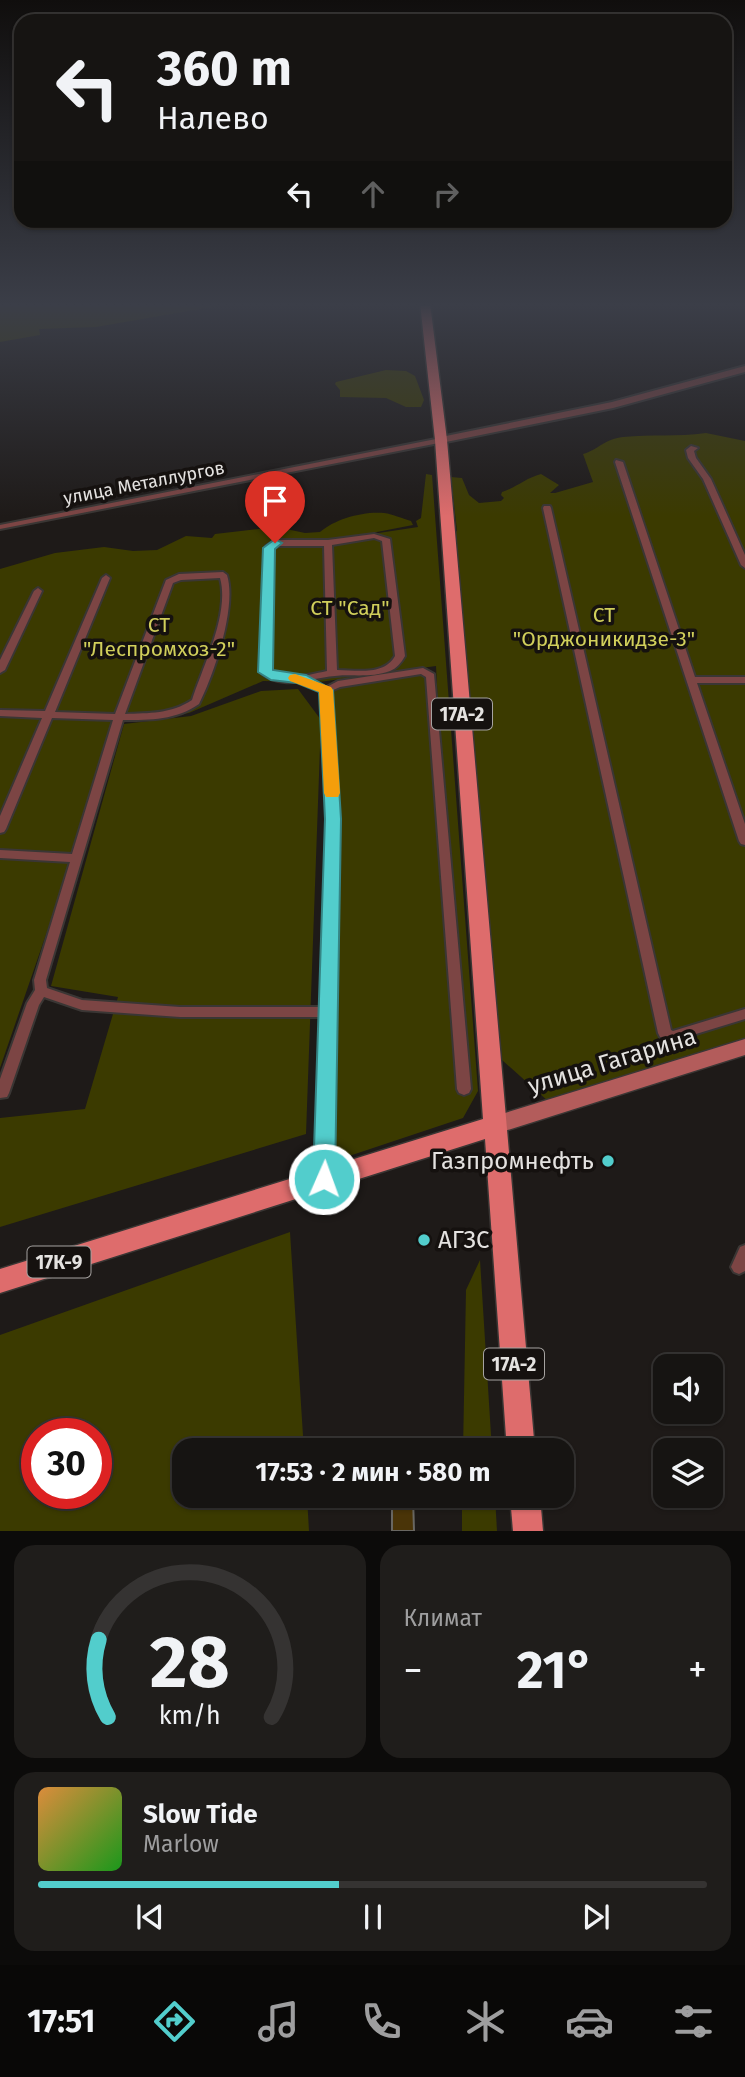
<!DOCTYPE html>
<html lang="ru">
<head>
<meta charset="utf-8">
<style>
	:root { --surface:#161412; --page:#1f1d1b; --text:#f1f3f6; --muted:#9e9e9f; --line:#353332; --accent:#52cdcc }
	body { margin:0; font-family:"Fira Sans",sans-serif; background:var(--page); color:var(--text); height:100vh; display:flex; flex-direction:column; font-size:26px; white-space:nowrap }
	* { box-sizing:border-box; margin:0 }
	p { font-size:23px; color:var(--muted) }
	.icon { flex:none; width:38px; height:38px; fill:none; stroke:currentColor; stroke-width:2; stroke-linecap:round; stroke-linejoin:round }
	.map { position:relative; height:1531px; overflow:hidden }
	.side { display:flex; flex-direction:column; gap:14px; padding:14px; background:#0c0b0a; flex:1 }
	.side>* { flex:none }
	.banner { position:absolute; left:14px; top:14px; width:718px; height:214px; border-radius:21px; box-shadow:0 2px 5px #0004,0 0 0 2px var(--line); background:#161412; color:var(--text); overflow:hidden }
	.buttons { position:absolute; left:653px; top:1354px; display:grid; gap:14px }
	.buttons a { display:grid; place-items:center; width:70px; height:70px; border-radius:14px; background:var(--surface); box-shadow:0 2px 5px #0004,0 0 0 2px var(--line); font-size:35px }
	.speed { position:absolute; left:21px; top:1418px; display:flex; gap:14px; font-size:35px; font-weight:700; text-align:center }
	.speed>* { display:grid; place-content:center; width:91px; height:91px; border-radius:50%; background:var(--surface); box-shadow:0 2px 5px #0004,0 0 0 2px var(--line); line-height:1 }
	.speed .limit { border:10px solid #d22; background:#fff; color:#111 }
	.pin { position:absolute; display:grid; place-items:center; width:60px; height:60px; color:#fff; margin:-72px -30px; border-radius:50% 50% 50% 0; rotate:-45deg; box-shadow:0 0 7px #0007 }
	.pin .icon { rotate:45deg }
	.me { position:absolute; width:77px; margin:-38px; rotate:2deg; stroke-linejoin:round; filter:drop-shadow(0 0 5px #0008) }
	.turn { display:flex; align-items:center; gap:24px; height:147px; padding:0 28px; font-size:32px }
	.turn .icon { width:91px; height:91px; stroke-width:2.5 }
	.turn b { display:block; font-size:49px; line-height:60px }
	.lanes { display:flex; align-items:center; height:66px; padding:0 28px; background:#0003; justify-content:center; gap:35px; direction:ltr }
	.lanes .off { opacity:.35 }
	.big { font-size:52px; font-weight:700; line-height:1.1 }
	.side .tile { flex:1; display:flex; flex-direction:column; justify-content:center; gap:10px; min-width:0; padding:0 24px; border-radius:21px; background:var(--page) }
	.side .dial { align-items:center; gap:0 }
	.dial svg { height:182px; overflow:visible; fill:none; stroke:var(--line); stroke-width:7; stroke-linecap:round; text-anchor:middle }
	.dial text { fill:var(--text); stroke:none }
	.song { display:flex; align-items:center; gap:21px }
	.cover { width:84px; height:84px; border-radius:10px; background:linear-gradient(135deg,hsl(30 70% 55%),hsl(120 70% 35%)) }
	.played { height:7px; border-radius:4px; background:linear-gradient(90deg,var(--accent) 45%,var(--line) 45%) }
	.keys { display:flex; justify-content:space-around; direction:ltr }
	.heat { display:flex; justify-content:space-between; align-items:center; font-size:38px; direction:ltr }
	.side .tiles { flex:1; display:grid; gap:14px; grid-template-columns:1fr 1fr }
	.tile:last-child { grid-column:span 2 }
	.trip { position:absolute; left:172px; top:1438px; width:402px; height:70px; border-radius:21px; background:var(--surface); box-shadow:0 2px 5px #0004,0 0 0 2px var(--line); font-weight:700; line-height:70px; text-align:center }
	.tab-bar { display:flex; height:112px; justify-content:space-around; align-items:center; background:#090807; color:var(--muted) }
	.tab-bar .icon { width:49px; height:49px }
	.tab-bar .selected { color:var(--accent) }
	.tab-bar b { font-size:32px; color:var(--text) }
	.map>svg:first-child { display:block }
	.green { fill:#3b3a00; fill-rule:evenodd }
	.building { fill:#4a3408; stroke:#696762; stroke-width:2 }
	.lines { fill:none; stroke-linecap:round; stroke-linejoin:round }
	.minor-casing { stroke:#3a3634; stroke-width:4 }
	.tertiary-casing { stroke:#3a3634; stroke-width:4 }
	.secondary-casing { stroke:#3a3634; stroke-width:3 }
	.primary-casing { stroke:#3a3634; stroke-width:3 }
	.minor { fill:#7c4544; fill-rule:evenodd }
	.tertiary { fill:#7c4544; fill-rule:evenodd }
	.secondary { fill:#b35c5b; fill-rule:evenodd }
	.primary { fill:#de6c6c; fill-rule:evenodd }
	.route { fill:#52cdcc; stroke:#358585; stroke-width:2 }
	.slow { fill:#f59e0b }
	.poi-dot { fill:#52cdcc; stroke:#15110f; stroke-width:2.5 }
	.labels { text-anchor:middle; stroke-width:7; stroke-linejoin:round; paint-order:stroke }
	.far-street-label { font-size:18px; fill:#e4e2e0; stroke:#15110f }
	.shield { fill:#15110f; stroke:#a6a3a1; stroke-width:2 }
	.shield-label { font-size:19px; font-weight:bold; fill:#e4e2e0 }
	.park-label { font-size:21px; fill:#d1cf5b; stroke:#15110f }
	.near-street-label { font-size:24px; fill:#e4e2e0; stroke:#15110f }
	.near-poi-label { font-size:24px; fill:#e4e2e0; stroke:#15110f; text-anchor:end }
</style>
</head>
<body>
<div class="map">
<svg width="745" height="1531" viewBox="0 0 745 1531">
	<rect width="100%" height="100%" fill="#1e1a18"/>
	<g class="green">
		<path d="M0,303H235L96,327L39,329L40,335L0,342Z"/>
		<path d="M386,370L406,371L415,376L424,400L421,407H406L386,398L340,397V390L335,384L336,382Z"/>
		<path d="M706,433L745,441V1042L549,1102L502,1060L453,533L457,531L451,477L462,478L469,495L479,503L501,501L504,498L501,495L502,492C517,487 526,478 541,474L559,485L550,493H555L593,482L583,454C598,450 604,439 623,437C651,434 677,437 706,433Z"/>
		<path d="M426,474L432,475L478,1091L463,1118L334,1161L331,1128L337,1119L338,820L330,692C355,676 393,679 421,674L426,678L452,975L436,666L319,682L263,681L189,713L159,718L121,717L0,1068V569L55,553L104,547L133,551L157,550L186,536L212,538L215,534L277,527L305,533L320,532C335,519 363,511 384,513C393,514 403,519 411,521L413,525L346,538L418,527L416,521L421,518Z"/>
		<path d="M298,689L321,720L306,1134L0,1227V1118L85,1109L118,997L51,986L124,724L191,716L261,691Z"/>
		<path d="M290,1232L304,1451H184V1496H307L309,1531H0V1335ZM37,1433H96V1493H37Z"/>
		<path d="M480,1260L492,1451H463L466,1290Z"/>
		<path d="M462,1496H495L497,1531H462Z"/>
	</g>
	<g class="building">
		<rect x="391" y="1438" width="21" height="13"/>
		<path d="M392,1496H413L414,1531H392Z"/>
	</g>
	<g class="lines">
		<defs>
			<g id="minor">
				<path d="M441,438L445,440L444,442L0,529V525Z"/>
				<path d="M691,446L698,448L694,451L696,458L711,479L745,555V568L741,565L703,479L688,458L686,450Z"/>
				<path d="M616,460L623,462L695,677H745V683H697L745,824V845L741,844L739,841L615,462Z"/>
				<path d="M544,506H550L551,508L671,1030L673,1031L745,1009V1019L673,1041L660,1037L658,1033L543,508Z"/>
				<path d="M374,534L390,539L405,656C401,663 397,668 390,671C372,678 353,674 335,676C310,678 281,691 260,672L266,546L276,540H328ZM374,538L382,541L395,656C384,676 356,670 337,670L332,545ZM278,546H324L327,671C308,675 287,681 270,671L273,549Z"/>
				<path d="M223,572L227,575C237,607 214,674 199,704C176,720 151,720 123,720L46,980L47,988L82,1000L180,1007H322L327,819L321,690L338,681L423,668L434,674L471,1089L469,1093L464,1095L459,1093L457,1089L426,677L421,674L340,687L331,691L339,819L331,1179L329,1184L324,1186L319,1184L317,1179L322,1017H180L82,1010L44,997L39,1005L9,1093L7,1097L0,1098V1079L27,1003L35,990L34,980L70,862L0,858V850L72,854L113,720L52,718L6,829L4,832L0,833V816L42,718L0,716V710L45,711L102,578L106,575L110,578L55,712L115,714L166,580L179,574ZM220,578C230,613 203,666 192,700C171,714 149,713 125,714L173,583L181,580Z"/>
				<path d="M38,588L42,591L5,670L0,673V660L34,591Z"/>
				<path d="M745,1245V1271L739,1274L734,1272L731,1267L740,1247Z"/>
			</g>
			<path id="tertiary" d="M745,366V372L613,408L441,443L436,440L441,437L612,402Z"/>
			<path id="secondary" d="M745,1039V1055L495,1134L488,1131L485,1125L488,1119L495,1116Z"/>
			<g id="primary">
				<path d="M420,303H430L447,440L535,1451H507L485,1139L0,1293V1269L483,1119L435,440Z"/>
				<path d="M510,1496H540L543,1531H513Z"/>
			</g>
		</defs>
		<use href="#minor" class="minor-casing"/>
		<use href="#tertiary" class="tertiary-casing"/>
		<use href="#secondary" class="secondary-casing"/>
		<use href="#primary" class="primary-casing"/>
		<use href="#minor" class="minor"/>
		<use href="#tertiary" class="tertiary"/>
		<use href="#secondary" class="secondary"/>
		<use href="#primary" class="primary"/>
	</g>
	<linearGradient id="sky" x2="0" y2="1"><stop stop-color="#100e0d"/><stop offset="0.59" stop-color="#3b3e48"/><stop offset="1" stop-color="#3b3e48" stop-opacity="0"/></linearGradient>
	<rect width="745" height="517" fill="url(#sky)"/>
	<path class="route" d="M275,539L282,543L275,549L273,670L306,675L333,690L341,819L335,1179L331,1186L324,1189L316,1186L313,1179L325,819L319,692L297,683L271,680L258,672L263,548Z"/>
	<path class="slow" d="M295,674L331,687L333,690L340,793L338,797H326L324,793L319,692L290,681L288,678L290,675Z"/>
	<g class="poi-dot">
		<circle cx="608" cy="1161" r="7"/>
		<circle cx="424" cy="1240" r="7"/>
	</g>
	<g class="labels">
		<g class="far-street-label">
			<text transform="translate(144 483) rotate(-11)" y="6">улица Металлургов</text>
		</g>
		<g class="shield">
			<rect x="432" y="698.5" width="60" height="31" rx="5"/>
			<rect x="27.5" y="1246.5" width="63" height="31" rx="5"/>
			<rect x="484" y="1348.5" width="60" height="31" rx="5"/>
		</g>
		<g class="shield-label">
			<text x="462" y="721">17А-2</text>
			<text x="59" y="1269">17К-9</text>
			<text x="514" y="1371">17А-2</text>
		</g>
		<g class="park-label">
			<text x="350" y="615">СТ "Сад"</text>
			<text x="604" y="622">СТ<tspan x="604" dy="24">"Орджоникидзе-3"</tspan></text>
			<text x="159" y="632">СТ<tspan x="159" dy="24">"Леспромхоз-2"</tspan></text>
		</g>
		<g class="near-street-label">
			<text transform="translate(612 1061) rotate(-17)" y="8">улица Гагарина</text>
		</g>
		<g class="near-poi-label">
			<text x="594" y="1169">Газпромнефть</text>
			<text x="438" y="1248" text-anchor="start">АГЗС</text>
		</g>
	</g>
</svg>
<div class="buttons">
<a><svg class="icon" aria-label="sound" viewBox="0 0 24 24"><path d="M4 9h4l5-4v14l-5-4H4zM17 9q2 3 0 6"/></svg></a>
<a><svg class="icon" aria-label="layers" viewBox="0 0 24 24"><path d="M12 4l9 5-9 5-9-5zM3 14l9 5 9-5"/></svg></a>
</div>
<div class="speed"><div class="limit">30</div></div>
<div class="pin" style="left:275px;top:543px;background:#d93025"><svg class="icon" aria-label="arrive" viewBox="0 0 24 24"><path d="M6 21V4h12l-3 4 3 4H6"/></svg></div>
<svg class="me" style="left:324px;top:1179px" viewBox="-20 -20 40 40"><circle r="17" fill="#52cdcc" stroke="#fff" stroke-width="3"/><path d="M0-11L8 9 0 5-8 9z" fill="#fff"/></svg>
<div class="trip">17:53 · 2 мин · 580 m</div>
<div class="banner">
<div class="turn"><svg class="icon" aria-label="left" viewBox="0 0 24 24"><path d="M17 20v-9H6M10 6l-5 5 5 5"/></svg><div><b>360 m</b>Налево</div></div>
<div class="lanes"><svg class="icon" aria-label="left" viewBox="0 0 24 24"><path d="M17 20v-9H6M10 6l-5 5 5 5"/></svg><svg class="icon off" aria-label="ahead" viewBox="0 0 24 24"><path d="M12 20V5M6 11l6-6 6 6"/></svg><svg class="icon off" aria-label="right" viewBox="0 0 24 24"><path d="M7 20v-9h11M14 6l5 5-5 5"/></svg></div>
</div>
</div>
<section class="side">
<div class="tiles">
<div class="tile dial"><svg viewBox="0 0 100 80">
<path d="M14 69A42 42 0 1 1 86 69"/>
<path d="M14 69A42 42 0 0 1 10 35" stroke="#52cdcc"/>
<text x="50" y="56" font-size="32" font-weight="700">28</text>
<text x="50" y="72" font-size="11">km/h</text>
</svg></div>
<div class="tile"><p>Климат</p>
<div class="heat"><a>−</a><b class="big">21°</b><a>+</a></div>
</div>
<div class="tile">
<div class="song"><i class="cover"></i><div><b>Slow Tide</b><p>Marlow</p></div></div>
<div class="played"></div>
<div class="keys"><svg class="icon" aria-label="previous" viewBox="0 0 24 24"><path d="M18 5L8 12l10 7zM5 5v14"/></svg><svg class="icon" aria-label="pause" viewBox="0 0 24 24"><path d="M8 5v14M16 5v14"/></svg><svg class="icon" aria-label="next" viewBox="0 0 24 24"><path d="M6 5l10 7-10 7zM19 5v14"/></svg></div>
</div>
</div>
</section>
<nav class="tab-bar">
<b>17:51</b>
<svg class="icon selected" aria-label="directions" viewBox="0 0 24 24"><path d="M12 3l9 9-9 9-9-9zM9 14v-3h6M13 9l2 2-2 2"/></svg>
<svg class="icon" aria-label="music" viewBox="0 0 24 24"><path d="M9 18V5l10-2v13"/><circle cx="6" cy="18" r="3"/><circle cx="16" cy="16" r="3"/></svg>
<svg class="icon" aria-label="phone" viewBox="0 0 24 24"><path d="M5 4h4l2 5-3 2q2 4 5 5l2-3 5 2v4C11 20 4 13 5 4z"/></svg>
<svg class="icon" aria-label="climate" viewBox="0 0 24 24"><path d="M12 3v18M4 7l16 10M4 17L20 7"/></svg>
<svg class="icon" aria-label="car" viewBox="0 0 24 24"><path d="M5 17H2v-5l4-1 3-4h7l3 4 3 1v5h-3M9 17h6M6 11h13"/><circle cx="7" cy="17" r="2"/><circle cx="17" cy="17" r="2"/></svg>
<svg class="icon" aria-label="filters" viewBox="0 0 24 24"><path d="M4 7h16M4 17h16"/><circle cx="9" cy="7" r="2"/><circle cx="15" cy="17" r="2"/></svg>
</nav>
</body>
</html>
